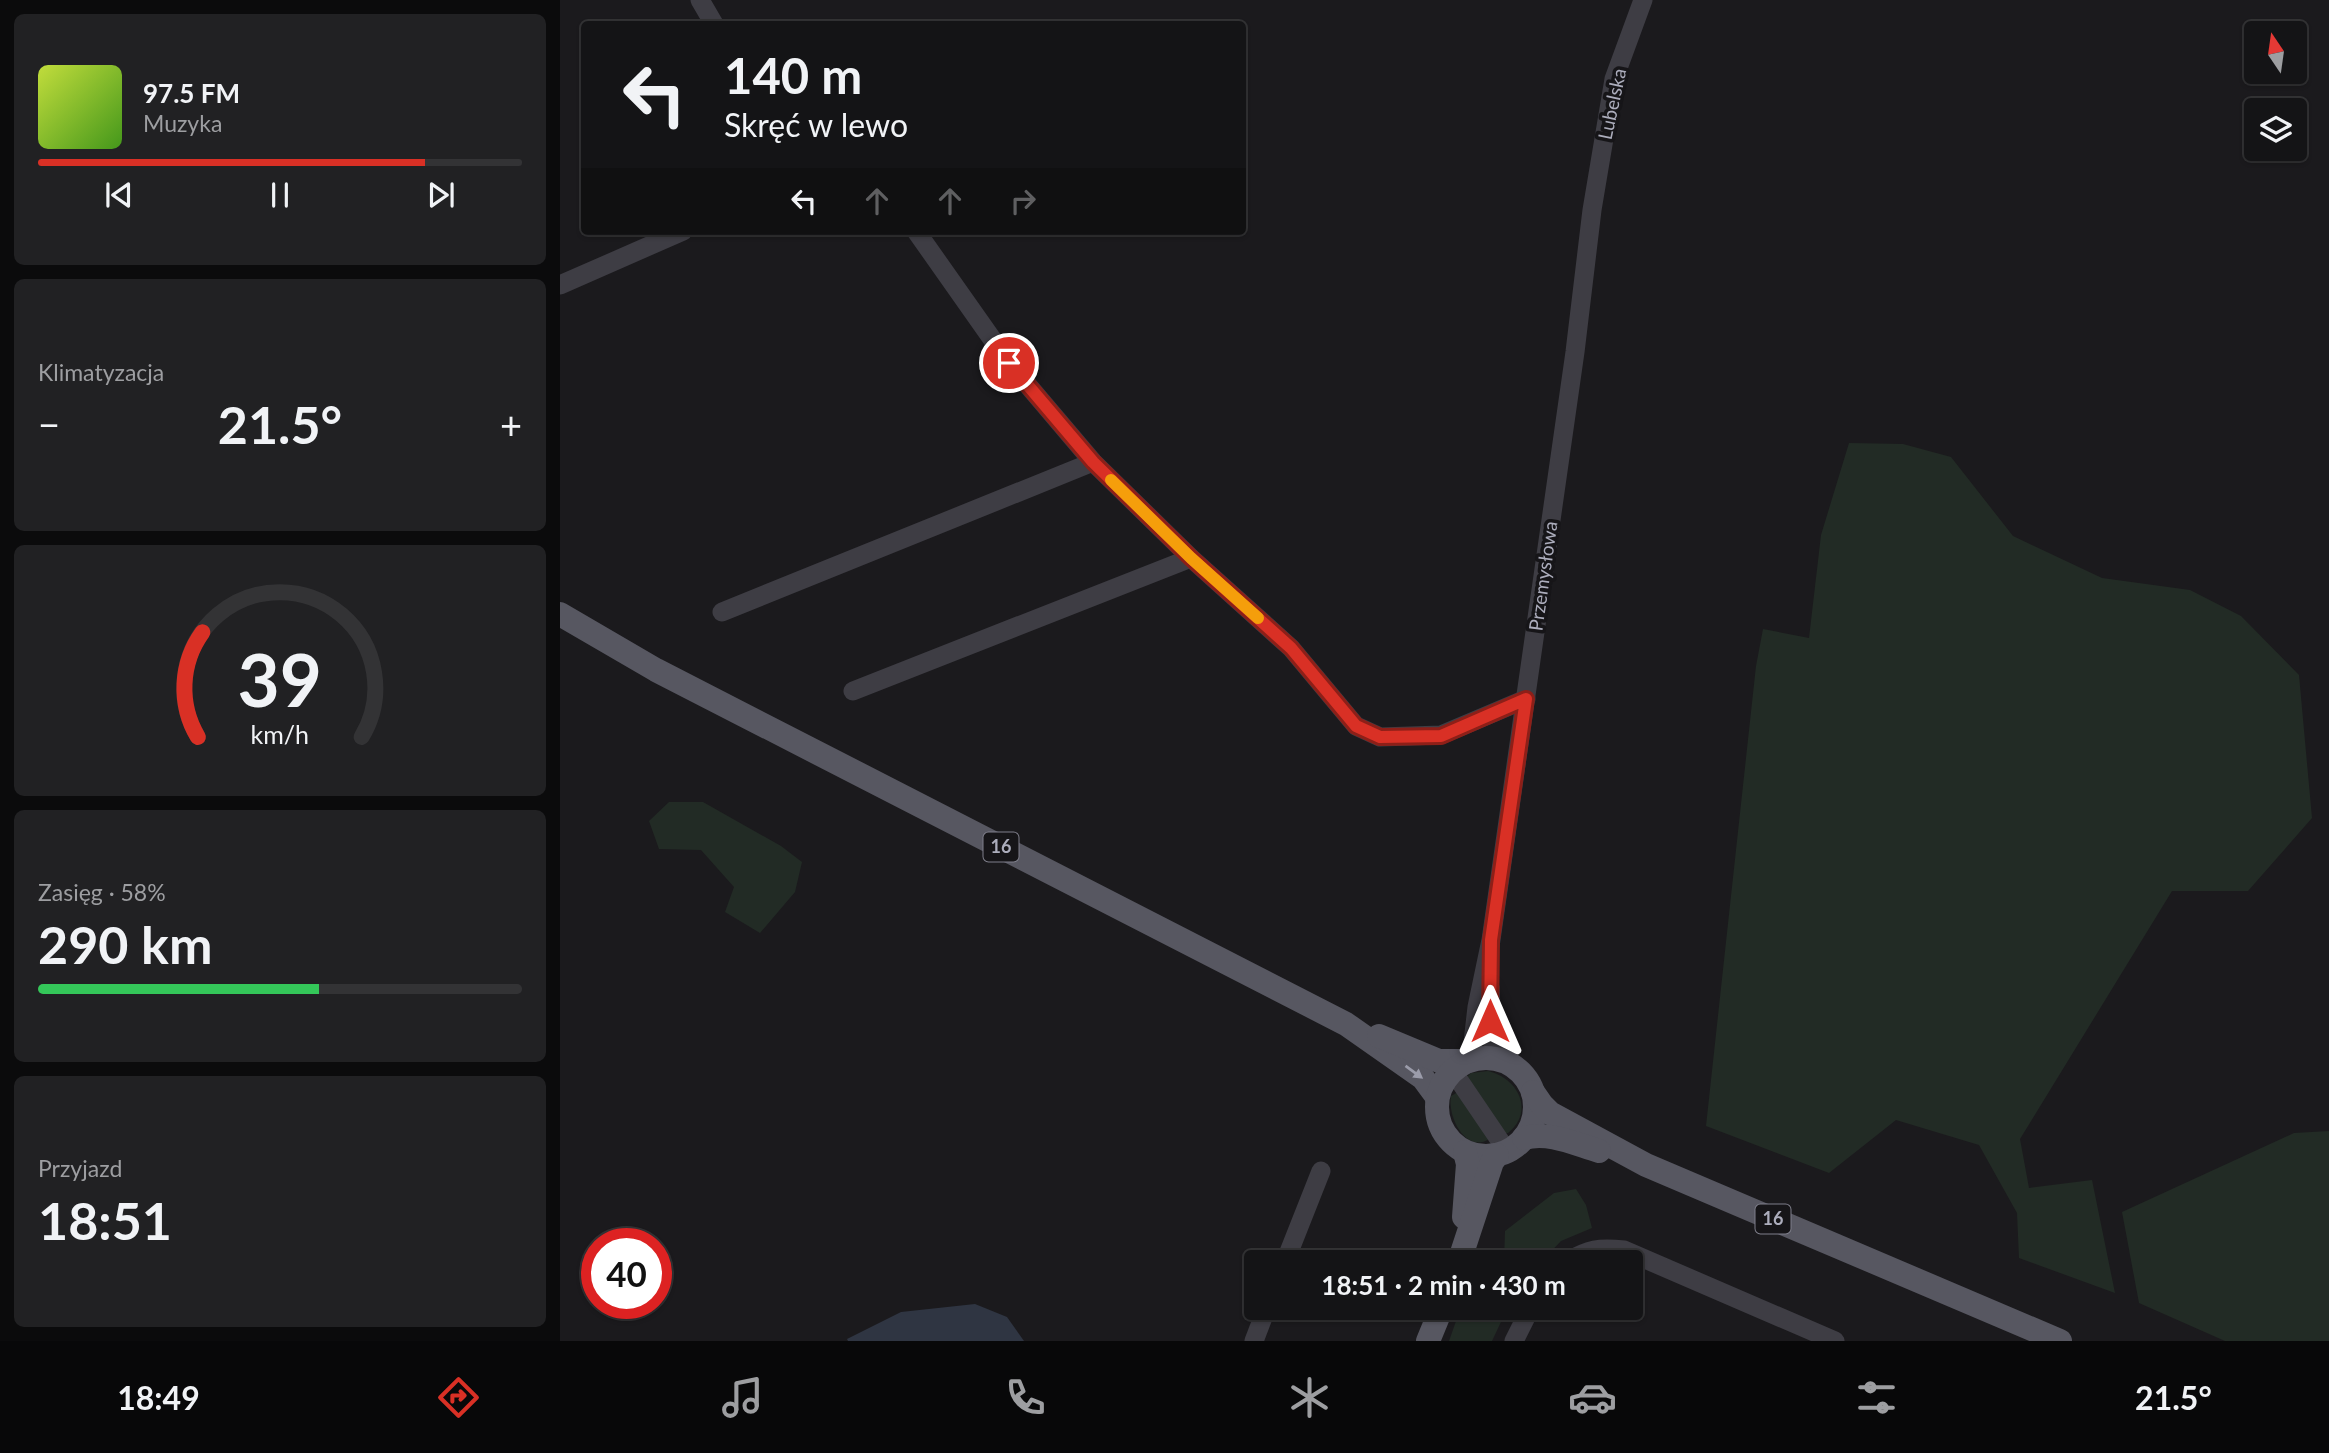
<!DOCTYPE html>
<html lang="pl">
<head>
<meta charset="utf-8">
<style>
	:root { --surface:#141416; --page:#212123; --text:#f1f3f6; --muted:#9d9ea1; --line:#333335; --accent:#d93025 }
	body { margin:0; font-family:Lato,sans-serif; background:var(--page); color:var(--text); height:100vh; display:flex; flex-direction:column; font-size:26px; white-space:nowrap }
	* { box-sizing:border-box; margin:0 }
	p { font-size:23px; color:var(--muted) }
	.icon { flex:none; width:38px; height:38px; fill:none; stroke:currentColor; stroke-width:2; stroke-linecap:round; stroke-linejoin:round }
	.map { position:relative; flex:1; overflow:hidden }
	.sheet { display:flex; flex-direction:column; gap:14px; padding:14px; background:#0b0b0c; width:560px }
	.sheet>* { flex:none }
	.hud { position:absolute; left:21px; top:21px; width:665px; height:214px; border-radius:7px; box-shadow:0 2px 5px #0004,0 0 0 2px var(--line); background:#141416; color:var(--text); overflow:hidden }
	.needle { width:46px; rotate:347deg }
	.fabs { position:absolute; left:1684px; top:21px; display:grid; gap:14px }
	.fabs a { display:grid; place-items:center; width:63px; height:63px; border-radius:7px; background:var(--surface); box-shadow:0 2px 5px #0004,0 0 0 2px var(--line); font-size:35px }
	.speed { position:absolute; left:21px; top:1228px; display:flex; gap:14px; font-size:35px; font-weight:700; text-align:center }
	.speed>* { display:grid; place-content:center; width:91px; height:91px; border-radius:50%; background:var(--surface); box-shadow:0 2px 5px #0004,0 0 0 2px var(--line); line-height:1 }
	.speed .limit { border:10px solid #d22; background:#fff; color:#111 }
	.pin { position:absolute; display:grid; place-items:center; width:60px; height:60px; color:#fff; margin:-30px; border:4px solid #fff; border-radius:50%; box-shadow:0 2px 7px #0007 }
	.me { position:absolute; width:77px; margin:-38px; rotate:0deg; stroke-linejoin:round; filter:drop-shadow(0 0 5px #0008) }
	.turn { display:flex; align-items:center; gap:24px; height:147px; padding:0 28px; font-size:32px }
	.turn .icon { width:91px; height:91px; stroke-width:2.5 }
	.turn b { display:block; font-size:49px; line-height:60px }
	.lanes { display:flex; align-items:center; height:66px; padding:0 28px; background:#0003; justify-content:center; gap:35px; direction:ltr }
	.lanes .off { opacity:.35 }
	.big { font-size:52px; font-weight:700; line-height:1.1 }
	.sheet .widget { flex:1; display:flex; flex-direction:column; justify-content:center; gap:10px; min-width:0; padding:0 24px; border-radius:10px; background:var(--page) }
	.sheet .dial { align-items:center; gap:0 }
	.dial svg { height:182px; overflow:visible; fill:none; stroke:var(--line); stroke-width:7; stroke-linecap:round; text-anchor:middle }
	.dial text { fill:var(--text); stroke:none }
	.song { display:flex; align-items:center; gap:21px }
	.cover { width:84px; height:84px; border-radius:10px; background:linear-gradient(135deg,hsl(70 70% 55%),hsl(100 70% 35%)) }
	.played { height:7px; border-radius:4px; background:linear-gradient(90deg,var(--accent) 80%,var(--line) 80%) }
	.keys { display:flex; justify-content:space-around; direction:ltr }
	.heat { display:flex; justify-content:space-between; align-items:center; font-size:38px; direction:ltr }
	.charge { height:10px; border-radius:5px; background:linear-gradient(90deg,#34c759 58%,var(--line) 0) }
	.trip { position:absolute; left:684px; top:1250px; width:399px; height:70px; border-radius:7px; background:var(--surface); box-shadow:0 2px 5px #0004,0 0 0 2px var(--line); font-weight:700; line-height:70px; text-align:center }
	.dock { display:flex; height:112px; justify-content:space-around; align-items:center; background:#080809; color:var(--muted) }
	.dock .icon { width:49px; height:49px }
	.dock .on { color:var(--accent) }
	.dock b { font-size:32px; color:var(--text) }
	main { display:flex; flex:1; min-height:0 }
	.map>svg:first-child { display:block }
	.green { fill:#222b25 }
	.water { fill:#2f3542 }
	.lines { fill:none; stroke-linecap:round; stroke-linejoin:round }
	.minor { stroke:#3e3d44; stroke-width:19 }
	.major { stroke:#575761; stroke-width:24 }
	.oneway { fill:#9b9caa }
	.route-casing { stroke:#8d1f18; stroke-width:18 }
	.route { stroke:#d93025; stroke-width:12 }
	.slow { stroke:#f59e0b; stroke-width:12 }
	.labels { text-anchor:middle; stroke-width:7; stroke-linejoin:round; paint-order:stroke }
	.shield { fill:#161518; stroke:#7f7f8b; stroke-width:2 }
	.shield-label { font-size:18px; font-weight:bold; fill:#acadbc }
	.street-label { font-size:19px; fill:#acadbc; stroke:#161518 }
</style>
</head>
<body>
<main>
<section class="sheet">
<div class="widget">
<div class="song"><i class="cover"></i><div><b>97.5 FM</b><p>Muzyka</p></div></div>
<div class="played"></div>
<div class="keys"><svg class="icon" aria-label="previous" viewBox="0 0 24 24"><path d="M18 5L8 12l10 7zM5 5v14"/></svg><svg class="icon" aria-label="pause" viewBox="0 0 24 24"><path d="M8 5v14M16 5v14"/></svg><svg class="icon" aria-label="next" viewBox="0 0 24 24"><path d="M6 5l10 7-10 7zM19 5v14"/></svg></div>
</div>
<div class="widget"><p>Klimatyzacja</p>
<div class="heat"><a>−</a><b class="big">21.5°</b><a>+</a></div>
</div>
<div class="widget dial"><svg viewBox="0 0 100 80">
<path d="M14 69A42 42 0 1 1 86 69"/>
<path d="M14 69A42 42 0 0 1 16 23" stroke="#d93025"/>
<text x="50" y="56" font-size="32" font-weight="700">39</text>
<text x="50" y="72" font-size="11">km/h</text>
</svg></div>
<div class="widget"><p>Zasięg · 58%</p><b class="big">290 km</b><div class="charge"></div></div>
<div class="widget"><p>Przyjazd</p><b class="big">18:51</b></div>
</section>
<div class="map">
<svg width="1769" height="1341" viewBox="0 0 1769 1341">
	<rect width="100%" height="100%" fill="#1b1a1d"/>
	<g class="green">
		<path d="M1289,443L1343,444L1391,457L1453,536L1542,578L1630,590L1681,616L1739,675L1752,818L1688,891H1612L1460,1139L1469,1188L1532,1180L1555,1293L1459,1258L1457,1213L1419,1145L1336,1120L1269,1173L1146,1126L1196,666L1203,629L1249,638L1261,535Z"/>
		<path d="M109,802H143L221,846L242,862L235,892L200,933L165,912L174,887L141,850L99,849L89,821Z"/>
		<path d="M928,1071C958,1078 975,1111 948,1133H945L907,1077L911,1073Z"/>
		<path d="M898,1092L929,1139C907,1154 887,1118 891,1096Z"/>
		<path d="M1769,1131V1341H1665L1579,1303L1562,1212L1734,1133Z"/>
		<path d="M1016,1189L1026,1205L1032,1228L1001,1241L981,1262H944L945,1231L994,1193Z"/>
		<path d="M901,1307H948L932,1341H889Z"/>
	</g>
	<path class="water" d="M415,1304L447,1317L464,1341H288L287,1339L341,1312Z"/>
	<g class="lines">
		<g class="minor">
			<path d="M140,0L154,24"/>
			<path d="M356,231L449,363L533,462L631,558L731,648L796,726L820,737L881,735L966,699"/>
			<path d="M0,285L123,231"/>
			<path d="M162,612L533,462"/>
			<path d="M293,691L631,558"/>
			<path d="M930,987L933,1045L939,1059"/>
			<path d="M907,1061L912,1051L917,1007L931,940L1015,352L1032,210L1054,79L1083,0"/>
			<path d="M892,1070L947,1151"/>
			<path d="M725,1262L761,1171"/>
			<path d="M1006,1262C1029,1249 1039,1247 1064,1250L1275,1341"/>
			<path d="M694,1341L707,1307"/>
			<path d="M954,1341L971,1307"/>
		</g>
		<g class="major">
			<path d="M0,614L96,670L786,1024L863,1078L877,1097"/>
			<path d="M819,1036L879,1061H907"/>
			<circle cx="926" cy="1107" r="49"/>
			<path d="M973,1092L982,1105L990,1113L1086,1165L1500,1341"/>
			<path d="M964,1138C989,1131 1015,1144 1039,1151"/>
			<path d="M904,1217L908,1164L905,1152"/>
			<path d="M899,1262L932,1162L937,1155"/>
			<path d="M868,1341L882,1307"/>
		</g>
	</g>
	<defs><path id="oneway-solid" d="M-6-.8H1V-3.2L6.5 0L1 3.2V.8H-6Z" transform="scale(1.75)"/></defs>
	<use class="oneway" href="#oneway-solid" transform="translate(854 1072) rotate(36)"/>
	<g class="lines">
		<defs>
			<path id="route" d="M449,363L533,462L631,558L731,648L796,726L820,737L881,736L966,699L931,940L930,1021"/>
		</defs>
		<use href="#route" class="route-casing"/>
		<use href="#route" class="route"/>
		<path class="slow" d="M551,480L631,558L698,618"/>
	</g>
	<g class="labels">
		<g class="shield">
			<rect x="423.5" y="832.5" width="35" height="29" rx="5"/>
			<rect x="1195.5" y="1204.5" width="35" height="29" rx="5"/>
		</g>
		<g class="shield-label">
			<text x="441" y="853">16</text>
			<text x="1213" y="1225">16</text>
		</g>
		<g class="street-label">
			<text transform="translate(1052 104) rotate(-78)" y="7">Lubelska</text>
			<text transform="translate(983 576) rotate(-82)" y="7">Przemysłowa</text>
		</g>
	</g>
</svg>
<div class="fabs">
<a><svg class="needle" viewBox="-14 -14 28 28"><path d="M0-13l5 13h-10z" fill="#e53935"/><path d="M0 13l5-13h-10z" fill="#9d9ea1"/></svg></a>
<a><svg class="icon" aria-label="layers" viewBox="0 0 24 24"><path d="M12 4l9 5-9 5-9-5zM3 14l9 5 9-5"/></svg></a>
</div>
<div class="speed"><div class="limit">40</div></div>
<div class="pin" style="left:449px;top:363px;background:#d93025"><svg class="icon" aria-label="arrive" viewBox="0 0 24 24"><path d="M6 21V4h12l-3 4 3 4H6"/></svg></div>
<svg class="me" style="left:930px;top:1021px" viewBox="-20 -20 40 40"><path d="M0-17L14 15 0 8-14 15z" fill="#d93025" stroke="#fff" stroke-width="4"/></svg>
<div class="trip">18:51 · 2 min · 430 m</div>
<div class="hud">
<div class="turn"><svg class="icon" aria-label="left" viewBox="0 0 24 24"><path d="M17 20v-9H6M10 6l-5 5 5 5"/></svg><div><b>140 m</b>Skręć w lewo</div></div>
<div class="lanes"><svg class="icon" aria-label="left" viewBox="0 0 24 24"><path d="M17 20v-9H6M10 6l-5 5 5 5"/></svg><svg class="icon off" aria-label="ahead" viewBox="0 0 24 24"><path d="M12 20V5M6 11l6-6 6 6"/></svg><svg class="icon off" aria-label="ahead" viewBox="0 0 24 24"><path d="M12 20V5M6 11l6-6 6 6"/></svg><svg class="icon off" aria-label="right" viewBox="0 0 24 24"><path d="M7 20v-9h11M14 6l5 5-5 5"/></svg></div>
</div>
</div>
</main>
<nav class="dock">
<b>18:49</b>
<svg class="icon on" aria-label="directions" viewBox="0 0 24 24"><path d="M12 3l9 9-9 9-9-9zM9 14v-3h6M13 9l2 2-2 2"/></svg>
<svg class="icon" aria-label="music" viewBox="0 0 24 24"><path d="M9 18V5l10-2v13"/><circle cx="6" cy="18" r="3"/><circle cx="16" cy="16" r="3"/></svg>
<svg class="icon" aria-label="phone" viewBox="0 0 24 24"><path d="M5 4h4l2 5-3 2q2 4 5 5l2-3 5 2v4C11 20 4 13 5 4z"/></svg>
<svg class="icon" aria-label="climate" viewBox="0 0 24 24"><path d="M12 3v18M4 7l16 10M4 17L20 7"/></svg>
<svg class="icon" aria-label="car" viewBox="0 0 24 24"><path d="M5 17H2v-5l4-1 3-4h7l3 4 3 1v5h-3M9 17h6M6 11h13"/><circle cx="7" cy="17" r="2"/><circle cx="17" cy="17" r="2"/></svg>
<svg class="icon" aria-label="filters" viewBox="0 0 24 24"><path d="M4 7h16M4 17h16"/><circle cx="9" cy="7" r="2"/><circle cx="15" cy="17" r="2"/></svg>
<b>21.5°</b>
</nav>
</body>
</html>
